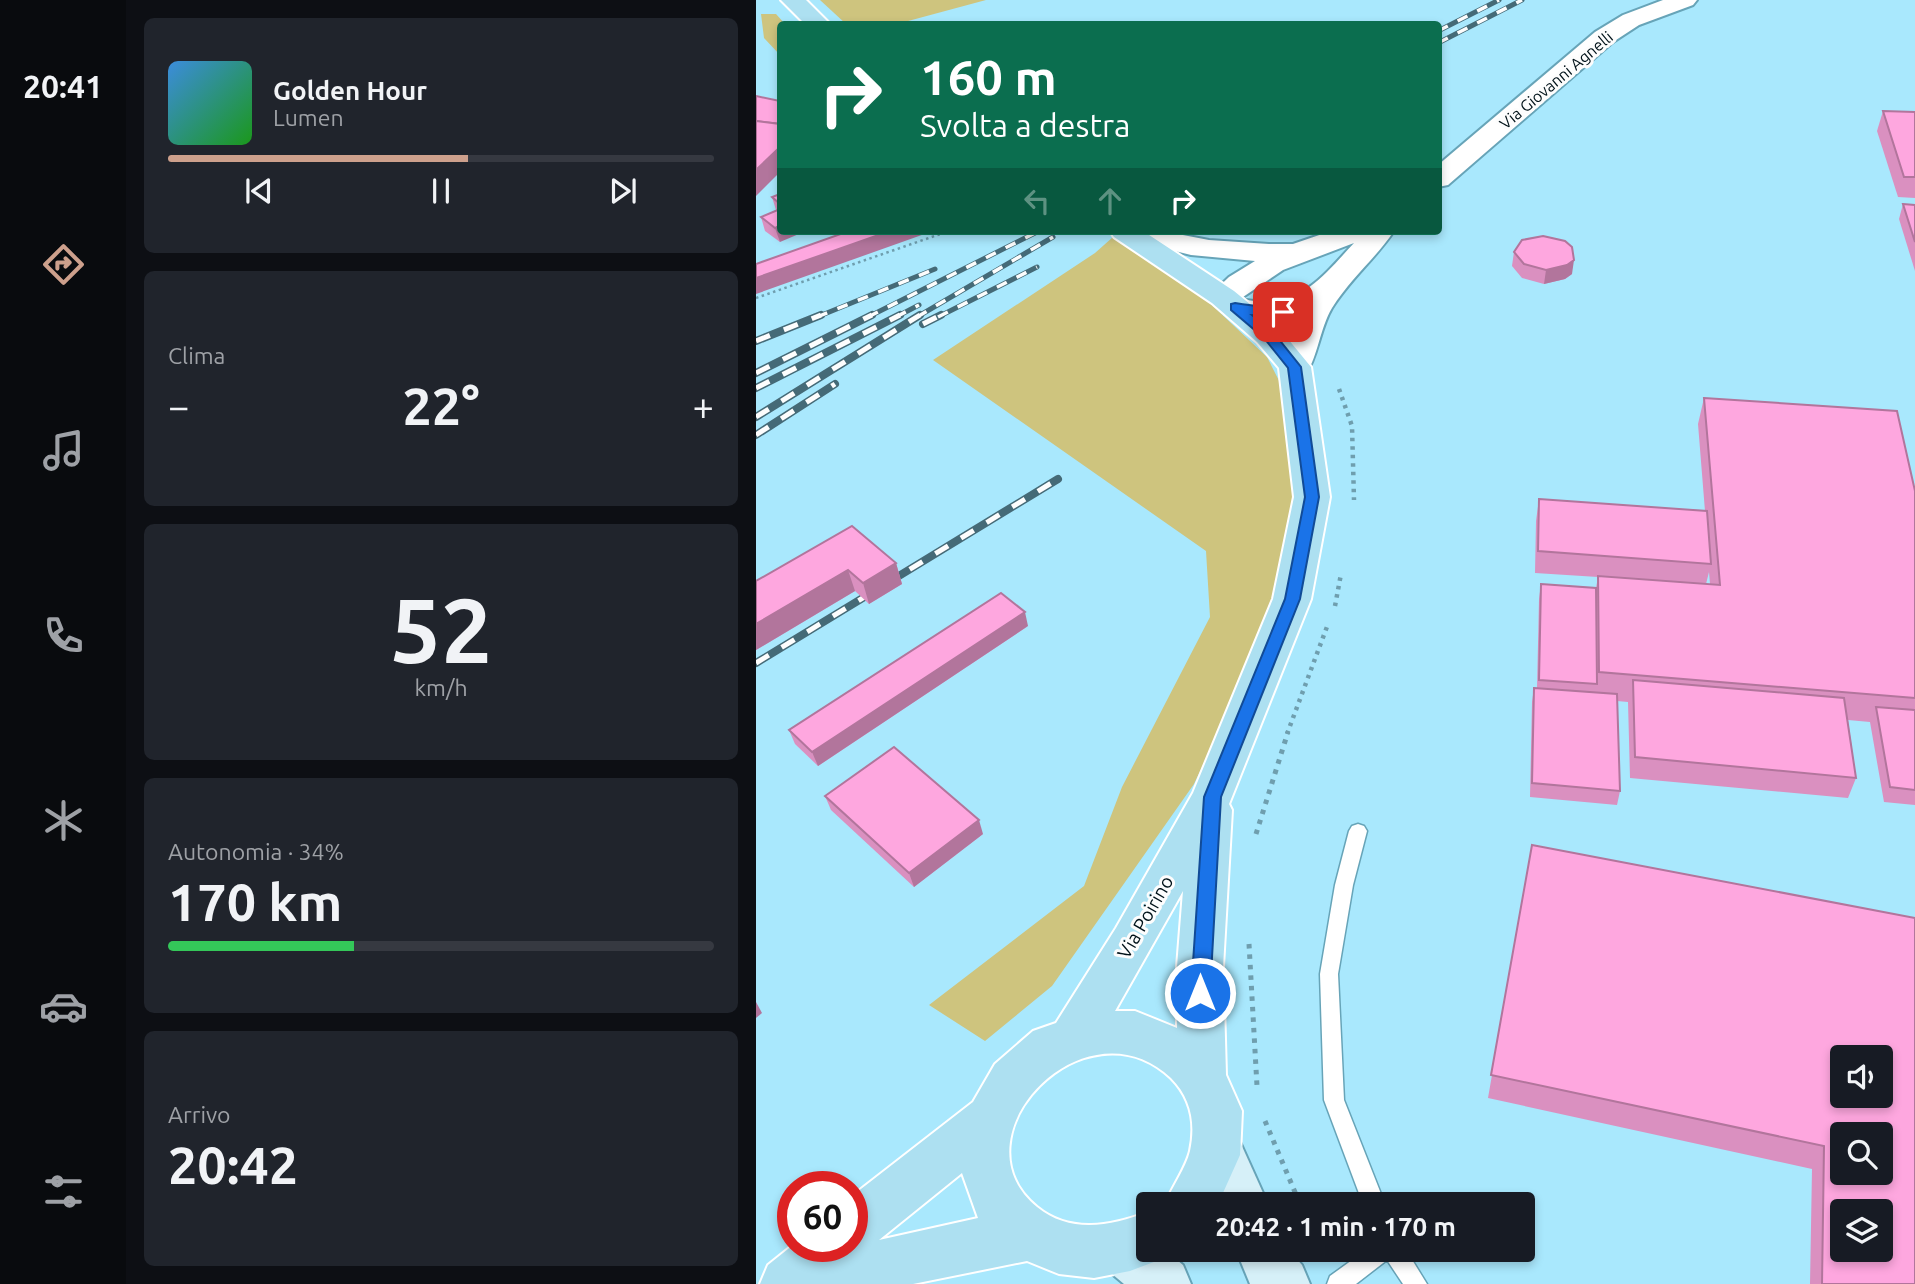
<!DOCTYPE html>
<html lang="it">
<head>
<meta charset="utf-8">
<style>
	:root { --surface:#171b24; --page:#20242c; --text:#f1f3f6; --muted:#9ea1a6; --line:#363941; --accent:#cda08c }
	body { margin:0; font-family:Ubuntu,sans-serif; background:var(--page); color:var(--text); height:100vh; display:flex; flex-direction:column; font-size:26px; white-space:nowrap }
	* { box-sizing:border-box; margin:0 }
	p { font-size:23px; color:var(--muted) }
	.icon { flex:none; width:38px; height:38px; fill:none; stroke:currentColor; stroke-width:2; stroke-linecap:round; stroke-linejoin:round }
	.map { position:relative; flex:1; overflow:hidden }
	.panel { display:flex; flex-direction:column; gap:18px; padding:18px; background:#0d0f14; width:630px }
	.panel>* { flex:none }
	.top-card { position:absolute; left:21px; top:21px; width:665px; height:214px; border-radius:7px; box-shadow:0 4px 10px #0003; background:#0b6e4f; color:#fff; overflow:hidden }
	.controls { position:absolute; left:1074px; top:1045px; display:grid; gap:14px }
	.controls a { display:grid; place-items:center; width:63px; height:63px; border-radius:7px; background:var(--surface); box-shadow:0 4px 10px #0003; font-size:35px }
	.speed { position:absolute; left:21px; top:1171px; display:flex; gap:14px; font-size:35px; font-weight:700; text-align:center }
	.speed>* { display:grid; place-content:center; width:91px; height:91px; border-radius:50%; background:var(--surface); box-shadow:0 4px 10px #0003; line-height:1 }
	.speed .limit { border:10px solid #d22; background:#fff; color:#111 }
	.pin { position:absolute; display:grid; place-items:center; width:60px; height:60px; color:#fff; margin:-30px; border-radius:14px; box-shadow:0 4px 10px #0006 }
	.me { position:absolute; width:77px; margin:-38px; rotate:0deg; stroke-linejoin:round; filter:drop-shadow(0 0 5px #0008) }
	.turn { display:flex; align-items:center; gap:24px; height:147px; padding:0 28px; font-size:32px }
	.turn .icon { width:91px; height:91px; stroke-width:2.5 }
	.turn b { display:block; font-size:49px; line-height:60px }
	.lanes { display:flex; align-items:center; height:66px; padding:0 28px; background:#0003; justify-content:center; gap:35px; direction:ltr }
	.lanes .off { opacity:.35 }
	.big { font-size:52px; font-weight:600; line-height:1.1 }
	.panel .card { flex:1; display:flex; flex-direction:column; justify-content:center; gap:10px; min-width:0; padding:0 24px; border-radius:10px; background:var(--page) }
	.panel .dial { align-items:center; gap:0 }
	.dial b { font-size:91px; line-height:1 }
	.song { display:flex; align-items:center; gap:21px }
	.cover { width:84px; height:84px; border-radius:10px; background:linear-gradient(135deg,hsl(210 70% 55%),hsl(120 70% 35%)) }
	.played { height:7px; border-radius:4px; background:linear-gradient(90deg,var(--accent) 55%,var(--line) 55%) }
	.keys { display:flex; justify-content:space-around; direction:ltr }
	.heat { display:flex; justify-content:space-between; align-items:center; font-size:38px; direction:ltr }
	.charge { height:10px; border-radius:5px; background:linear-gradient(90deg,#34c759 34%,var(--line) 0) }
	.trip { position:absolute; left:380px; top:1192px; width:399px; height:70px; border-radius:7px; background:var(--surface); box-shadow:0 4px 10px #0003; font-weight:600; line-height:70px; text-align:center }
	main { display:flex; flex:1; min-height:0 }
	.dock { display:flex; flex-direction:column; width:126px; justify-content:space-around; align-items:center; background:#090b0e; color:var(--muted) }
	.dock .icon { width:49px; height:49px }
	.dock .active { color:var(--accent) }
	.dock b { font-size:32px; color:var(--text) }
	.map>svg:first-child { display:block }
	.green { fill:#cec47e }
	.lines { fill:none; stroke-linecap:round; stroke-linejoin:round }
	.service-casing { stroke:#67a4b8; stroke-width:3 }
	.tertiary-casing { stroke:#67a4b8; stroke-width:4 }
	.secondary-casing { stroke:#67a4b8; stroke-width:4 }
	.primary-casing { stroke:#fff; stroke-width:4 }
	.path-far2 { stroke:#6f9eae; stroke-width:2.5; stroke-dasharray:2.5 3.5; stroke-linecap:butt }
	.path-far1 { stroke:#6f9eae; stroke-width:4.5; stroke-dasharray:3.5 5; stroke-linecap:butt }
	.path { stroke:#6f9eae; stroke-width:5; stroke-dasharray:4.5 6; stroke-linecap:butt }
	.service { fill:#fff; fill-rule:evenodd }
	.tertiary { fill:#fff; fill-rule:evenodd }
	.secondary { fill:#d6f0f8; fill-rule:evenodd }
	.primary { fill:#ade0f1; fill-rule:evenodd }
	.rail-far1-casing { stroke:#456a77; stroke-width:5 }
	.rail-casing { stroke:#456a77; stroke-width:8 }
	.rail-far1 { stroke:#fdfdfd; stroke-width:3.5; stroke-dasharray:11; stroke-linecap:butt }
	.rail { stroke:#fdfdfd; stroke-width:5; stroke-dasharray:15; stroke-linecap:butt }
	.wall { fill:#da90c0; fill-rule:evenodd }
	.shaded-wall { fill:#b2759c }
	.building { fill:#fea7df; stroke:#b2759c; stroke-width:2; fill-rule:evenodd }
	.route { fill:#1a73e8; stroke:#114b97; stroke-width:2 }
	.labels { text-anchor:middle; stroke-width:6; stroke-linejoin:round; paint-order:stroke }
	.far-street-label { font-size:16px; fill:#001219; stroke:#fdfdfd }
	.street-label { font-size:19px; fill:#001219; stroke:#fdfdfd }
</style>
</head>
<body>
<main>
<nav class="dock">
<b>20:41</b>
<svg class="icon active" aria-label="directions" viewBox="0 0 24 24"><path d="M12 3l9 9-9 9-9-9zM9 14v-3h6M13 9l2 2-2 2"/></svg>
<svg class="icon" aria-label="music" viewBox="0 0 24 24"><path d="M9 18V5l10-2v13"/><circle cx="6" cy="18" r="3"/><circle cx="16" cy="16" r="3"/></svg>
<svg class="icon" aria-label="phone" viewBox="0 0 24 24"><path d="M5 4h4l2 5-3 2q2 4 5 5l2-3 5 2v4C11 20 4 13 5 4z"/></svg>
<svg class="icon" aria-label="climate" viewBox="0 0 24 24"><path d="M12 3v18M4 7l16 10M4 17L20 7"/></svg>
<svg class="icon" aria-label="car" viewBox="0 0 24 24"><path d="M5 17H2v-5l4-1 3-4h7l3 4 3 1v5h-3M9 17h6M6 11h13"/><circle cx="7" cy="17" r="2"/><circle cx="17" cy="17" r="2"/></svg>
<svg class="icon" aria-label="filters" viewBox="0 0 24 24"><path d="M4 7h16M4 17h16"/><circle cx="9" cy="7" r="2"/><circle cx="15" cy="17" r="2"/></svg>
</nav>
<section class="panel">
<div class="card">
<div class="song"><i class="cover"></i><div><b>Golden Hour</b><p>Lumen</p></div></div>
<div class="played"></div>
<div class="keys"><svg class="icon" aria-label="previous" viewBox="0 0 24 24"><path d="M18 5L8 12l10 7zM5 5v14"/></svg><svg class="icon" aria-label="pause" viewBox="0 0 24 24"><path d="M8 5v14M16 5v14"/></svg><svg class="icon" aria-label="next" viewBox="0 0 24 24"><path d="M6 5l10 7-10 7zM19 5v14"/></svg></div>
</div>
<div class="card"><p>Clima</p>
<div class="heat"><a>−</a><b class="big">22°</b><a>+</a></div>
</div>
<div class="card dial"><b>52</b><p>km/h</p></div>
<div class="card"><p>Autonomia · 34%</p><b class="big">170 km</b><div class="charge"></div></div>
<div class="card"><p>Arrivo</p><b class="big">20:42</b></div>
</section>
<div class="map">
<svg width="1159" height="1284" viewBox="0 0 1159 1284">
	<rect width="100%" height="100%" fill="#a9e8fd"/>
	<g class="green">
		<path d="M64,0H230L141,24H90Z"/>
		<path d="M5,14H20L29,24H24V55L8,38Z"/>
		<path d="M357,237L440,290L511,357L540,414L550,493L523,604L438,784L296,986L229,1041L173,1005L328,886L366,787L454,617L450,551L177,360L339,253Z"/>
	</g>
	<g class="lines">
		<defs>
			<g id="service">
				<path d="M602,824L608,826L611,831L597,885L582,974L588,1100L629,1204H607L568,1100L564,974L579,885L593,831L596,826Z"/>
				<path d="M610,1250H650L671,1284H647L631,1260L600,1284H571L574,1276Z"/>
			</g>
			<g id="tertiary">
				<path d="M907,0H941L937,5L883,25L857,42L692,185L682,187V165L839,32L867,15Z"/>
				<path d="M359,231H406L453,240L513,244H537L575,231H638C620,258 594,279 576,308C564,328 562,356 550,374L539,377L528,374L523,367L542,315C516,323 494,320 468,313L465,306L456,303L452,297L473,277L499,261L435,255L363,237ZM598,243C562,282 542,310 484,299L527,270Z"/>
			</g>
			<g id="secondary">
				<path d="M462,1126L480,1133L512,1204H460L437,1150L444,1133Z"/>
				<path d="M368,1223L392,1235V1250H409L427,1265L435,1284H368L349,1268L342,1249L349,1230Z"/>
				<path d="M480,1250H533L546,1265L554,1284H494Z"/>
			</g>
			<g id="primary">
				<path d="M25,0H50L74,24H49Z"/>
				<path d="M354,231H387L478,291L523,328L555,367L574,497L555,599L473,804L476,810L467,967L470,1075L486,1111L484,1155L462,1204H409C416,1187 430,1168 434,1151C440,1123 435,1098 415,1078C329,997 195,1137 281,1207C314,1234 355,1226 392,1212V1250H414L411,1257L374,1271L338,1278L303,1274L271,1261L157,1284H4L12,1265L37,1245L96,1246V1196L217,1102L239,1064L277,1031L300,1023L360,928L437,793L517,599L538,497L523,368L501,342L456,303L358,237ZM427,891L421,967V1028L379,1011H359ZM206,1173L222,1218L123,1240Z"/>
			</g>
		</defs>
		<use href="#service" class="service-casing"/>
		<use href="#tertiary" class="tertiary-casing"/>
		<use href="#secondary" class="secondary-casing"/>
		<use href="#primary" class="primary-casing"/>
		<path class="path-far2" d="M0,298L193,231"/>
		<g class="path-far1">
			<path d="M583,389L596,426L598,500"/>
			<path d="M579,606L585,574"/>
			<path d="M531,734L572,624"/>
		</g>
		<g class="path">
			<path d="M500,834L532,732"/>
			<path d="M493,944L501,1086"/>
			<path d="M509,1121L544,1204"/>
		</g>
		<use href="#service" class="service"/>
		<use href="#tertiary" class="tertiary"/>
		<use href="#secondary" class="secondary"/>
		<use href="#primary" class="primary"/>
		<defs>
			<g id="rail-far1">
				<path d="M682,31L743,0"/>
				<path d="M682,43L766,0"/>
				<path d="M61,317L179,269"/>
				<path d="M112,317L283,231"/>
				<path d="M140,317L163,305"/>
				<path d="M161,317L297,237"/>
				<path d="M182,317L281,267"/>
			</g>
			<g id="rail">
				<path d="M167,324L185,315"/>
				<path d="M0,341L65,315"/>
				<path d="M0,373L116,315"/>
				<path d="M0,388L144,315"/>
				<path d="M0,417L164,315"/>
				<path d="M0,435L79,384"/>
				<path d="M0,663L302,479"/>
			</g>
		</defs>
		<use href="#rail-far1" class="rail-far1-casing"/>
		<use href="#rail" class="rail-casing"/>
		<use href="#rail-far1" class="rail-far1"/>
		<use href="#rail" class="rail"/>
	</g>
	<g class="wall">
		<path d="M1127,111L1159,112V198L1142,197L1121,131Z"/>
		<path d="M24,194V242L9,231L5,217L20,210L16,197Z"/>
		<path d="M1147,204L1159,205V271L1143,219Z"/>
		<path d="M758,252L816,274L809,279L788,284L766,278L756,266Z"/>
		<path d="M948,398L1159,491V805L1128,802L1114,722L1092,720L1100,778L1092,798L874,778L872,702L861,701L864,791L861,805L774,797L776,702L778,688H781L783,599L785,584L840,588L842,577L779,573L780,521L783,499L949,511L942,424ZM953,572L954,584H950Z"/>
		<path d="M140,563L146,584L113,604L99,591L0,650V581Z"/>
		<path d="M272,626L62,766L39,744L33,730Z"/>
		<path d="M69,796L227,834L158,887L75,810Z"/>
		<path d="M776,845L1159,918V1284H1054L1056,1169L732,1098Z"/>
	</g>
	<g class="shaded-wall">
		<path d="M24,147V172L0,196V170Z"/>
		<path d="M24,225V231H50L24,242L19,228Z"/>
		<path d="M134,231H177L0,294V278Z"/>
		<path d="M818,260L816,274L809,279L788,284L790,270Z"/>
		<path d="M140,563L146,584L113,604L107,583Z"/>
		<path d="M92,570L99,591L0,650V624Z"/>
		<path d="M269,612L272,626L62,766L56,752Z"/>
		<path d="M223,820L227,834L158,887L153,873Z"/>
		<path d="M0,1002L6,1013L0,1018Z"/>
	</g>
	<g class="building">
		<path d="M0,96L24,101V124L0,121Z"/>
		<path d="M1127,111L1159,112V177H1148Z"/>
		<path d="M0,121L24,124V147L0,170Z"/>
		<path d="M24,194V204L16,197Z"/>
		<path d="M1147,204L1159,205V242Z"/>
		<path d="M24,209V225L19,228L5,217Z"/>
		<path d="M93,231H134L0,278V264Z"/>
		<path d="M787,236L809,241L816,247L818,260L811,265L790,270L768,264L758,252L766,240Z"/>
		<path d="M948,398L1141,411L1159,491V698L843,672L842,576L964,585Z"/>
		<path d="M783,499L951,511L955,564L782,551Z"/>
		<path d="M96,526L140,563L107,583L92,570L0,624V581Z"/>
		<path d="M785,584L840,588L841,684L783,680Z"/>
		<path d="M245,593L269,612L56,752L33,730Z"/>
		<path d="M877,680L1088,698L1100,778L879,757Z"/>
		<path d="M778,688L861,694L864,791L776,783Z"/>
		<path d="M1120,707L1159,710V790L1134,787Z"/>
		<path d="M138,747L223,820L153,873L69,796Z"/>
		<path d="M776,845L1159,918V1284H1066L1068,1146L735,1075ZM1087,1057H1125V1096H1087ZM1087,1134H1125V1172H1087ZM1087,1211H1125V1250H1087Z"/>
	</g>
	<path class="route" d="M479,303C492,306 526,307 533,312L527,316L496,315L517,332L545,367L563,497L544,599L465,797L454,993L451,1000L444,1002L438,1000L435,993L448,797L529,599L549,497L532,368L508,338L475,310V304Z"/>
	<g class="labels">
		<g class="far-street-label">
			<text transform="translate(800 80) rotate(-40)" y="6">Via Giovanni Agnelli</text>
		</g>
		<g class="street-label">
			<text transform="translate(389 917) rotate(-60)" y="7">Via Poirino</text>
		</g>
	</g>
</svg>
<div class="controls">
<a><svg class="icon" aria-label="sound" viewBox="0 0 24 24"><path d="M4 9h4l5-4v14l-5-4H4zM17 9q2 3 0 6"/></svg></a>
<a><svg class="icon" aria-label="search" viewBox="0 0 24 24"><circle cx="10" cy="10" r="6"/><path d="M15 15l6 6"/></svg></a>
<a><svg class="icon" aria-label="layers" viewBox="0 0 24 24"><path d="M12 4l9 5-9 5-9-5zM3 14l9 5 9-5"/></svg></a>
</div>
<div class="speed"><div class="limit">60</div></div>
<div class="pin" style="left:527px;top:312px;background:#d93025"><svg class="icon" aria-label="arrive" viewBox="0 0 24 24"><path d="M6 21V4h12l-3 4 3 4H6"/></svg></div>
<svg class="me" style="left:444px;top:993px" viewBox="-20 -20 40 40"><circle r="17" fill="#1a73e8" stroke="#fff" stroke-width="3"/><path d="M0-11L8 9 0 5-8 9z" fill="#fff"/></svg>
<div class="trip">20:42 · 1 min · 170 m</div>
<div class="top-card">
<div class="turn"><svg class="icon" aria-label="right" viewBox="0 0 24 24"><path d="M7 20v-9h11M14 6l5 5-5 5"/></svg><div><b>160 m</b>Svolta a destra</div></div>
<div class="lanes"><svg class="icon off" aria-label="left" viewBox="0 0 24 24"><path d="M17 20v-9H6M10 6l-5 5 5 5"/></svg><svg class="icon off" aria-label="ahead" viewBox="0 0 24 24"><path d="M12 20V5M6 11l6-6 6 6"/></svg><svg class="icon" aria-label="right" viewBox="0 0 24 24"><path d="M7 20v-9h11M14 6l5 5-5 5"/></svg></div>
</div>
</div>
</main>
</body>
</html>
